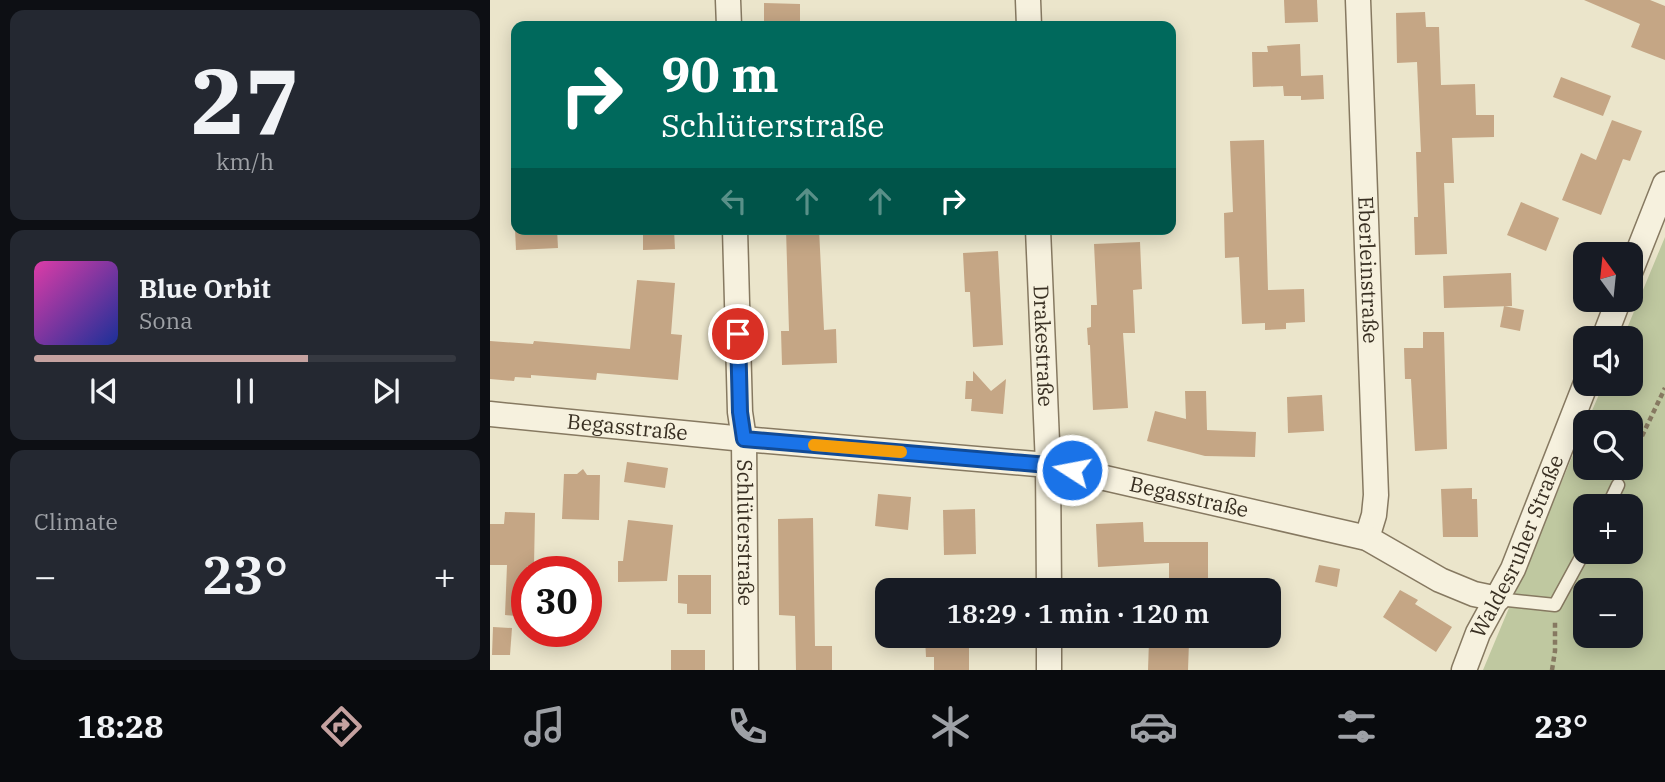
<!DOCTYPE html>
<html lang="en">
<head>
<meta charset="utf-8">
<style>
	:root { --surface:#171b24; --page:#242831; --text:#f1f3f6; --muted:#9ea1a6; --line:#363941; --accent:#c5a2a0 }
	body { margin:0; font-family:"IBM Plex Serif",serif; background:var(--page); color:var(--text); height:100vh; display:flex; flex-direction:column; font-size:26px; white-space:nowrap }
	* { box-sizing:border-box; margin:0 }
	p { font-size:23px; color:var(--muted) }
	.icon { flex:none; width:38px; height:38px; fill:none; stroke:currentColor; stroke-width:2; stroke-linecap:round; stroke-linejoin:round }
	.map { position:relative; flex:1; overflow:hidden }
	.drawer { display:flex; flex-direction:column; gap:10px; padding:10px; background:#0d0f14; width:490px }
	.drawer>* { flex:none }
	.guide { position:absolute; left:21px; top:21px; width:665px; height:214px; border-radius:14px; box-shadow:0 4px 18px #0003; background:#00695c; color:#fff; overflow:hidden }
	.needle { width:46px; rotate:345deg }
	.controls { position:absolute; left:1083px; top:242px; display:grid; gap:14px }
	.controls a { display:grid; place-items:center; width:70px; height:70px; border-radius:14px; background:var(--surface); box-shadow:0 4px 18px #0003; font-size:35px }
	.speed { position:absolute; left:21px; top:556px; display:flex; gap:14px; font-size:35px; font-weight:700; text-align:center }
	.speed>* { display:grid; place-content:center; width:91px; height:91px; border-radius:50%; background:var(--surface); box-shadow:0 4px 18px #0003; line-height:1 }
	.speed .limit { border:10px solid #d22; background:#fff; color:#111 }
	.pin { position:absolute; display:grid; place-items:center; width:60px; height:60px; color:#fff; margin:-30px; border:4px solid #fff; border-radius:50%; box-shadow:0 2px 7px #0007 }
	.me { position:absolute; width:77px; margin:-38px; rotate:281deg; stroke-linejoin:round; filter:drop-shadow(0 0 5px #0008) }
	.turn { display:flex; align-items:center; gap:24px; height:147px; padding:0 35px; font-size:32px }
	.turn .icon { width:91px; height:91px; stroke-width:2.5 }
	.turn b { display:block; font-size:49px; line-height:60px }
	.lanes { display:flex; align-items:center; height:66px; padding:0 35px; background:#0003; justify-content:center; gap:35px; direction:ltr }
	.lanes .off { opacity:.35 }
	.big { font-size:52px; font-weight:600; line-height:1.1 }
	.drawer .tile { flex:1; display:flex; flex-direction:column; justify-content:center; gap:10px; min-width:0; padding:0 24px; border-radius:14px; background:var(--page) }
	.drawer .dial { align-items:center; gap:0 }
	.dial b { font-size:91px; line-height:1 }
	.song { display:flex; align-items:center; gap:21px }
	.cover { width:84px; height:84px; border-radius:10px; background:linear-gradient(135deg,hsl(320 70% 55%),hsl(230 70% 35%)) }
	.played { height:7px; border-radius:4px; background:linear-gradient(90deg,var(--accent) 65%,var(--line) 65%) }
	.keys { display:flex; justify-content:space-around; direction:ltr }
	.heat { display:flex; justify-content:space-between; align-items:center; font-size:38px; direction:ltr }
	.trip { position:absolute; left:385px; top:578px; width:406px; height:70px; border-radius:14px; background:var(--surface); box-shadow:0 4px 18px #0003; font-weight:600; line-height:70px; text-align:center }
	.tabs { display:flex; height:112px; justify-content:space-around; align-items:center; background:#090b0e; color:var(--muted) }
	.tabs .icon { width:49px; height:49px }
	.tabs .active { color:var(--accent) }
	.tabs b { font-size:32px; color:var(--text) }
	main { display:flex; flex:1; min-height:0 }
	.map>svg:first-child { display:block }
	.green { fill:#bfc8a0; fill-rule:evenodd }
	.building { fill:#c5a685 }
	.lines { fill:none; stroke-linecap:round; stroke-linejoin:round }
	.lane-casing { stroke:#867961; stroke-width:15 }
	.street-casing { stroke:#867961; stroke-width:27 }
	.path { stroke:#867961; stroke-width:4.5; stroke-dasharray:5 3.5; stroke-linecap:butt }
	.lane { stroke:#f6f1de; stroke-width:12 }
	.street { stroke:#f6f1de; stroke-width:24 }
	.route-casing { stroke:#114b97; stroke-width:18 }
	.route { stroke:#1a73e8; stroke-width:12 }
	.slow { stroke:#f59e0b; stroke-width:12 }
	.labels { text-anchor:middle; stroke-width:5; stroke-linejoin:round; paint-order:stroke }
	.street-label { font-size:21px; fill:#382f22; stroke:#f3eeda }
</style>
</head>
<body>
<main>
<section class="drawer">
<div class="tile dial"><b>27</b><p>km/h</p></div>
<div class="tile">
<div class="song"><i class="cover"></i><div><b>Blue Orbit</b><p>Sona</p></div></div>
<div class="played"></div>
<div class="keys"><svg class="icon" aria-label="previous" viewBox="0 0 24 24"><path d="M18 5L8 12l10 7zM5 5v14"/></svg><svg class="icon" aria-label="pause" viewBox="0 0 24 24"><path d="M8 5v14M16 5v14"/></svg><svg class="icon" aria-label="next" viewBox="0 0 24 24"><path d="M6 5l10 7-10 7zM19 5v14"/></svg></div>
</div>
<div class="tile"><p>Climate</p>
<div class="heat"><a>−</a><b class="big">23°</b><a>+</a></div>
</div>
</section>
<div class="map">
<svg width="1175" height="670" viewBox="0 0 1175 670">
	<rect width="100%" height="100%" fill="#ebe5cb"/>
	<path class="green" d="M1175,237V670H993L1095,426L1096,467H1141V422H1097L1114,383H1141V338H1133ZM1096,506H1141V551H1096ZM1096,590H1141V635H1096Z"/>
	<g class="building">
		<path d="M794,0H827L828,22L795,23Z"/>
		<path d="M1094,0H1160L1175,6V60L1141,47L1150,24Z"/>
		<path d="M274,3L310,4V26H274Z"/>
		<path d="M935,12L936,27H949L951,85L985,84L986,115H1004V137L962,138L964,183H954L957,254L925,255L924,217H928L926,152H931L927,62L907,63L906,13Z"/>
		<path d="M810,44L811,76L833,75L834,99L811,100V96H794L793,86L763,87L762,52H778L777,46Z"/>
		<path d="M1071,77L1121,96L1113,116L1063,97Z"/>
		<path d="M1122,120L1152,131L1140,161L1133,159L1111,215L1072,200L1091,153L1106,160Z"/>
		<path d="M774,140L778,290L814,289L815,322L796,323V329L775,330V323L752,324L749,257L735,258L734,213L743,212L740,141Z"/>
		<path d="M1031,202L1069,218L1056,251L1017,235Z"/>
		<path d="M25,229H67L68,248L26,250Z"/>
		<path d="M153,229H184L185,249L153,250Z"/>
		<path d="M296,229H329L334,330L346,329L347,363L292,365L291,331H299Z"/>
		<path d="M650,242L652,289L643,290L645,333H633L638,408L603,410L600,345H598L597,328L601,327V305H607L604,244Z"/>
		<path d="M508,251L513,345L483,347L480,292H475L473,253Z"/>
		<path d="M1021,273L1022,306L954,308L953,276Z"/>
		<path d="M147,280L185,283L181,334L192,335L188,380L107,373L106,380L41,375V378L25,377L24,381L0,379V341L43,344L44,341L140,349Z"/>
		<path d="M1014,306L1034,310L1030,331L1010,327Z"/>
		<path d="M933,332H954L957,449L925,451L921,379H915L914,348H933Z"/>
		<path d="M483,371L501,391L516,379L513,414L481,411L482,399H475L476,381H483Z"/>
		<path d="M695,391H716L717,430L766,432L765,457L715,456L657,441L665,411L696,419Z"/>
		<path d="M832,395L834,431L798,433L797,397Z"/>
		<path d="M137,462L178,468L175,488L134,482Z"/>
		<path d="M93,469L97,475H110L109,520L72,519L74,474H87Z"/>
		<path d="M982,488V499H987L988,537H953L951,489Z"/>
		<path d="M388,494L421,497L418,530L385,526Z"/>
		<path d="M485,509L486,554L454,555L453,510Z"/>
		<path d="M15,512L45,513L44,566H37V617L15,615L17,565H0V524H14Z"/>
		<path d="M323,518L325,646H342V670H306L305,616L289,615L288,519Z"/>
		<path d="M138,520L183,525L177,581L128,582V561H133Z"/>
		<path d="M653,522L654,542H718V586H679V563L608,567L606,524Z"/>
		<path d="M829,565L850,569L847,587L825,582Z"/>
		<path d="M188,575H221V614H197V604L188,603Z"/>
		<path d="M910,590L928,600L925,604L962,627L946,652L893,617Z"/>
		<path d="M3,627L22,628L20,655H2Z"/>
		<path d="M435,637H479V670H444V657H436Z"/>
		<path d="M659,641L699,642L698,670H658Z"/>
		<rect x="181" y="650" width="34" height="20"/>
	</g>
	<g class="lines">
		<defs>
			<g id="lane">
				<path d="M1118,506L1128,485"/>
				<path d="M1008,599L1065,605L1096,548"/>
			</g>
			<g id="street">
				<path d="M238,0L239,26"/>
				<path d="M538,0L539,26"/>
				<path id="s1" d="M868,0L886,495L884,515L877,538"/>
				<path id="s2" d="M245,229L250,412L254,439L256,670"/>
				<path id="s3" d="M548,229L558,465L559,590"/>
				<path d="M1141,270L1175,184"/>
				<path d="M1114,338L1129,299"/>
				<path id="s4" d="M0,414L254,439L558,465L877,538L950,580L984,594L1008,599"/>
				<path d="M559,635V670"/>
				<path id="s5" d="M974,670L988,633L1023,569L1096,383"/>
			</g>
		</defs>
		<use href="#lane" class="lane-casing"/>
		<use href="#street" class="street-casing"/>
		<g class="path">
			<path d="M1141,459L1175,388"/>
			<path d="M1062,670L1065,651V622"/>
		</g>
		<use href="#lane" class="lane"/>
		<use href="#street" class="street"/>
	</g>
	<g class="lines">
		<defs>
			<path id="route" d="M248,334L250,412L254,439L558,465L582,470"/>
		</defs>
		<use href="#route" class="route-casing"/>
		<use href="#route" class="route"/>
		<path class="slow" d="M324,445L411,452"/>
	</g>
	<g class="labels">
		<g class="street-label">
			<text dy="7" stroke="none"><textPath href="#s1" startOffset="270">Eberleinstraße</textPath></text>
			<text dy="7" stroke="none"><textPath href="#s3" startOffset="117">Drakestraße</textPath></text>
			<text dy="7" stroke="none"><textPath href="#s4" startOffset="138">Begasstraße</textPath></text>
			<text dy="7" stroke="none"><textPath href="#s4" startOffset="705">Begasstraße</textPath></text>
			<text dy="7" stroke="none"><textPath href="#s2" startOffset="304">Schlüterstraße</textPath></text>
			<text dy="7" stroke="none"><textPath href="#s5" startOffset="135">Waldesruher Straße</textPath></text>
		</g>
	</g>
</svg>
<div class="controls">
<a><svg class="needle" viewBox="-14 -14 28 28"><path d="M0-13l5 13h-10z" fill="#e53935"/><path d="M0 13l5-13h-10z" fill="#9ea1a6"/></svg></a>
<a><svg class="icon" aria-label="sound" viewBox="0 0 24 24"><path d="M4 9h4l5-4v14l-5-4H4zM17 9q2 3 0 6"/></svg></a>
<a><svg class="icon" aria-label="search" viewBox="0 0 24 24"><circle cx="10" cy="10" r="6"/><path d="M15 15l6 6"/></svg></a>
<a>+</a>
<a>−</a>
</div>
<div class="speed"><div class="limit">30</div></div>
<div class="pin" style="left:248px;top:334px;background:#d93025"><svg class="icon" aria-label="arrive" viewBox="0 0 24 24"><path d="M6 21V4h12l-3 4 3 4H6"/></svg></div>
<svg class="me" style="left:582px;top:470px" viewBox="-20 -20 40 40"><circle r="17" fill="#1a73e8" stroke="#fff" stroke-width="3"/><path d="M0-11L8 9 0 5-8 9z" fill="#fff"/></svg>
<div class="trip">18:29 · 1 min · 120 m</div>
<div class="guide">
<div class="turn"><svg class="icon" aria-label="right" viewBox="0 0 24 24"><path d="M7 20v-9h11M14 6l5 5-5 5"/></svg><div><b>90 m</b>Schlüterstraße</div></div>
<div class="lanes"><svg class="icon off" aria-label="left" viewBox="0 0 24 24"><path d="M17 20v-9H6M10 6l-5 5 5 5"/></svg><svg class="icon off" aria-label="ahead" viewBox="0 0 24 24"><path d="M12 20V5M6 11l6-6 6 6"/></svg><svg class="icon off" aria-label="ahead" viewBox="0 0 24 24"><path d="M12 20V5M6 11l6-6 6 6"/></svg><svg class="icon" aria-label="right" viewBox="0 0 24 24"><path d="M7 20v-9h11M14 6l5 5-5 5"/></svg></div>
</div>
</div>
</main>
<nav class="tabs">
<b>18:28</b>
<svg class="icon active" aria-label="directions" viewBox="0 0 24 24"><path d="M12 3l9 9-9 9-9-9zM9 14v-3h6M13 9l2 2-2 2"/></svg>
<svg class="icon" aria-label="music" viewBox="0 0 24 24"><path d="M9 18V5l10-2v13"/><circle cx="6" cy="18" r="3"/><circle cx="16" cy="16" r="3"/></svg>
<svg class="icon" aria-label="phone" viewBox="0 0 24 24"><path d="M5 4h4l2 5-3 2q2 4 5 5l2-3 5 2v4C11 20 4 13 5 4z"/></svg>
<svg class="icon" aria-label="climate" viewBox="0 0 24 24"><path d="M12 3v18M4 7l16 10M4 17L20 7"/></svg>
<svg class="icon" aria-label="car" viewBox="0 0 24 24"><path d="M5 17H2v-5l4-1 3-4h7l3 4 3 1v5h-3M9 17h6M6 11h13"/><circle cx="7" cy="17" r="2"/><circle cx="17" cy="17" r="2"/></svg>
<svg class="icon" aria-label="filters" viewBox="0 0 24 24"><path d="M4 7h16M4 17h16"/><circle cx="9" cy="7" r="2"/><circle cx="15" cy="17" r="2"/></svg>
<b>23°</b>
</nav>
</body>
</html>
